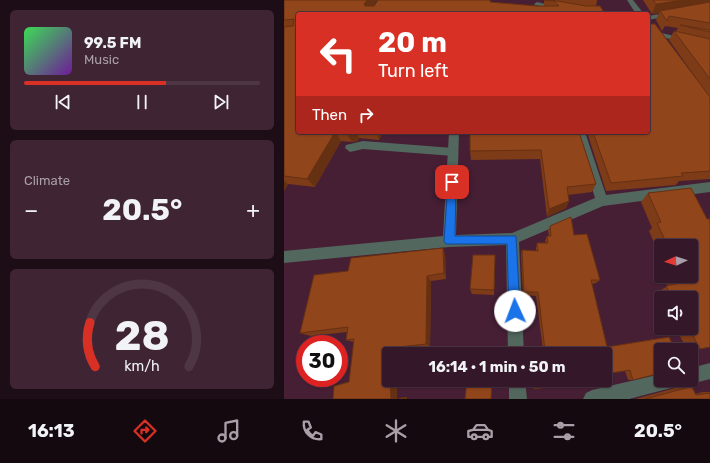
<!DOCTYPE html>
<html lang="en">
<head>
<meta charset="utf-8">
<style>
	:root { --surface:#341728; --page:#3f2434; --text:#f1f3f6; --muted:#a99fa8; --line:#4e3645; --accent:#d93025 }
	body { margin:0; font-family:Rubik,sans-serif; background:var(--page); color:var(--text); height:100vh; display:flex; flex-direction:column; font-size:15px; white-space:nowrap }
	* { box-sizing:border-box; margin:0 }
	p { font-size:13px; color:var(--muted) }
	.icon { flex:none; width:22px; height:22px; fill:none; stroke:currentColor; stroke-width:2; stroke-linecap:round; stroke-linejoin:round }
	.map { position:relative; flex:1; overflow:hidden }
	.panel { display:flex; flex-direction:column; gap:10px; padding:10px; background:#1d0d16; width:284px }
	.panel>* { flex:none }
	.guide { position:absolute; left:12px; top:12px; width:354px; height:122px; border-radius:4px; box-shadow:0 1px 3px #0004,0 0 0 1px var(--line); background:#d93025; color:#fff; overflow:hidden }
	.needle { width:26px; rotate:266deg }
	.controls { position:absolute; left:370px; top:239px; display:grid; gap:8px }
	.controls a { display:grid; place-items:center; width:44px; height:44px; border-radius:4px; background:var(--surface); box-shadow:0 1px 3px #0004,0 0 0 1px var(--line); font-size:20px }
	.speed { position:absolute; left:12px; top:335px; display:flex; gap:8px; font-size:20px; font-weight:700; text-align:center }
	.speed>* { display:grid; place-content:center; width:52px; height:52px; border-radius:50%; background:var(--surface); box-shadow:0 1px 3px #0004,0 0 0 1px var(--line); line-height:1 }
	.speed .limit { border:6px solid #d22; background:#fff; color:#111 }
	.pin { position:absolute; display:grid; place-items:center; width:34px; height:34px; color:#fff; margin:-17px; border-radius:8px; box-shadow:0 2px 6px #0006 }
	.me { position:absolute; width:44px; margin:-22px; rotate:358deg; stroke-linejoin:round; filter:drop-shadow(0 0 3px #0008) }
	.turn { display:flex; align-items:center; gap:14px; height:84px; padding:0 16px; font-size:18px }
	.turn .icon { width:52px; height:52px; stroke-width:2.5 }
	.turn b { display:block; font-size:28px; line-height:34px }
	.then { display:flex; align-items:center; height:38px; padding:0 16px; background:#0003; gap:8px; font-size:15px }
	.big { font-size:30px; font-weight:700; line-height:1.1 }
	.panel .widget { flex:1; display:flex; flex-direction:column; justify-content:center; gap:6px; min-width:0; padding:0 14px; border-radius:6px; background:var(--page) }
	.panel .dial { align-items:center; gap:0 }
	.dial svg { height:104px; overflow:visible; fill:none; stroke:var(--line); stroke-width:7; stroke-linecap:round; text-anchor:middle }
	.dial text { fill:var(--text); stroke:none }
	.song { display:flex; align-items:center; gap:12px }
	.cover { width:48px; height:48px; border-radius:6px; background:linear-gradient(135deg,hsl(130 70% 55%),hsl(280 70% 35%)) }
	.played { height:4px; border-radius:2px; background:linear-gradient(90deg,var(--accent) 60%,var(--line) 60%) }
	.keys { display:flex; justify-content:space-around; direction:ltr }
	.heat { display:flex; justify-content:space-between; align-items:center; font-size:22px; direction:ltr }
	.trip { position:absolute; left:98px; top:347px; width:230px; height:40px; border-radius:4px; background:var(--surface); box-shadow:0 1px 3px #0004,0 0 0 1px var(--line); font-weight:700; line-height:40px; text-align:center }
	.menu { display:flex; height:64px; justify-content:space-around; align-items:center; background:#150910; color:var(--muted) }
	.menu .icon { width:28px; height:28px }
	.menu .active { color:var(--accent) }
	.menu b { font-size:18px; color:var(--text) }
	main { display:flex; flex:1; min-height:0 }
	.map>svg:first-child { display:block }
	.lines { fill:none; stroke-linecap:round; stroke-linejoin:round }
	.lane { fill:#52675e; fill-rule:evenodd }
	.street { fill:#52675e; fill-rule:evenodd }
	.wall { fill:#7d3b17 }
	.shaded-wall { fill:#663013 }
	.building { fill:#91451b; stroke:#663013 }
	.route { fill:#1a73e8; stroke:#114b97 }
</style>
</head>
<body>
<main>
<section class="panel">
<div class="widget">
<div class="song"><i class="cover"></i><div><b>99.5 FM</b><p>Music</p></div></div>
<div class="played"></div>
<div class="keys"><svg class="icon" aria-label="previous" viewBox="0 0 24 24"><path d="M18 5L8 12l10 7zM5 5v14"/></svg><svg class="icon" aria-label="pause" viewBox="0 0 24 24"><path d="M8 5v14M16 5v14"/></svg><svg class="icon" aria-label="next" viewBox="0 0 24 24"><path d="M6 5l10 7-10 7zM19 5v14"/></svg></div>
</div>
<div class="widget"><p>Climate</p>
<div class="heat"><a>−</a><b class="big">20.5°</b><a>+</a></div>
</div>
<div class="widget dial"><svg viewBox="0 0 100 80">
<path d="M14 69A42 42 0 1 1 86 69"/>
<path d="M14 69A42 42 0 0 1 10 35" stroke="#d93025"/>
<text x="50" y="56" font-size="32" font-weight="700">28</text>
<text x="50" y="72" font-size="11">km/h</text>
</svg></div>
</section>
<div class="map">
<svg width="426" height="399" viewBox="0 0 426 399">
	<rect width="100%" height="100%" fill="#461f35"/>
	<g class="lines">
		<g class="lane">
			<path d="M388,12L390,13V15L364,20V16Z"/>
			<path d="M79,141L169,148L174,152L169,156L79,149L66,152L61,148L62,145Z"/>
			<path d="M426,363V379L407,384L401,382L400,380H407V368Z"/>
			<path d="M377,374V380H397L395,386L345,399H299L302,393L308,390Z"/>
		</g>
		<g class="street">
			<path d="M343,0H349L360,14H352Z"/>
			<path d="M253,2L278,8L275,10L251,5L250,4Z"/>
			<path d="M364,30L426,44V48L364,34Z"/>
			<path d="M165,132H175L172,235L228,233L311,198L291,132H301L322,195L426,182V192L319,206L235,242L240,354H224L222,245L165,247L0,263V251L159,236Z"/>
			<path d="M225,380H241L243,399H225Z"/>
		</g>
	</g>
	<g class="wall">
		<path d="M0,0H93L89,6L206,2L253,6H260V0H313V1L312,6L14,14V132H99L95,140L75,138L74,141L68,142L57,141L31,187L4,184L0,191Z"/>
		<path d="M359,0H426V179L395,181L392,185L322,191L303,132H364V24L414,81L385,40L390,31H392L394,28L381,26L378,31L372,20L375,13L368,14Z"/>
		<path d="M295,132L312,184L308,192L284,195L285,201L282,208L263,217L256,159L187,160L186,151Z"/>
		<path d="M407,188L416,349L407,351V350H403L392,328H407V298H377V300L373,292L384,286L380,276H407V246H377V268L374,261L377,259L365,231L368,228L357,202L364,193Z"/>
		<path d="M266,226L290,235L316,280L312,283L308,284L323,347L385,337L349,380H344L341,371L321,354H244L245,352L259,350L252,296L239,295L237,255L238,250L252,251V248L253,243H262L261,241L263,236H265L264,231Z"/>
		<path d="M161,254L162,279L147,281L146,346L111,350L112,354H105V380H113V399L123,397V399H49L65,382L70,342L62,340L63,332L27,336L16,333L64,271Z"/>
		<path d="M211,255L210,295L188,294L186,289Z"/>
		<path d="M248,380H289L251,389H250Z"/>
		<path d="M397,385H407L411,394L419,392H426V399H351L395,387Z"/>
	</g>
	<g class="shaded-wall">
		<path d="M83,0H93L83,13L80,4Z"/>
		<path d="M399,0H426V4L376,11L375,13L368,14L372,4Z"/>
		<path d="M51,132L57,141L31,187L23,179Z"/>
		<path d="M66,132H72L75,138L74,141L68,142L62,133Z"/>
		<path d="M92,132H99L95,140Z"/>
		<path d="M0,180L4,184L0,191Z"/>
		<path d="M285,201L282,208L263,217L265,209Z"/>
		<path d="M159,248L161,254L162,279L160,273Z"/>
		<path d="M143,276L147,281L146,346L142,344Z"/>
		<path d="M105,348L111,350L112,354H106Z"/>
		<path d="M106,380H113V399H107Z"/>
		<rect x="118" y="397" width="5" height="2"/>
	</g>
	<g class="building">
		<path d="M0,0H83L80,4L81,6H90L94,0H206V2L253,6H275L270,1L260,0H267L302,6H316L321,14H14V132H51L23,179L0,176V27L9,26L10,19L0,20Z"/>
		<path d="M369,0H399L372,4Z"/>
		<path d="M426,2V23L385,16L383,21L376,11Z"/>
		<path d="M364,24H371L426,97V171L397,173L399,176L327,183L309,132H364V85L366,84L364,81Z"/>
		<path d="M396,25L426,30V32Z"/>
		<path d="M390,31L426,39V79Z"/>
		<path d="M52,132H66L62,133Z"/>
		<path d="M186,132H295L312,184L283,187L285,201L265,209L257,150L186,151Z"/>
		<path d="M407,188L423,219H426V347L416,349L405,328H407V298H389L382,286L396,283L392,276H407V246H384L373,223L377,222L364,193Z"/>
		<path d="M287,217L290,235L303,234L316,280H307L323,347L385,337L391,350H377V373L349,380L346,370L321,374V354H245V352L261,350L254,292H240L238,250L254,251L253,243H264L263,236H267L266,226Z"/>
		<path d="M159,248L160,273L143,276L142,344L105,348V380H106L107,399H49L50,386L65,382L70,339L62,340L64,327L16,333L30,275L64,271L67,258Z"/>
		<path d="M189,255H211L210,290L186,289Z"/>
		<path d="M183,380H208L207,399H181Z"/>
		<path d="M250,380H289V383L251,389Z"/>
		<path d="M407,385L412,395L426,393V399H361L406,387Z"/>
	</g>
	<path class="route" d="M168,178L172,182L171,236H232L236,311L235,315L231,317L227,315L225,311L223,244H162L160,241L164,182Z"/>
</svg>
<div class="controls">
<a><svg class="needle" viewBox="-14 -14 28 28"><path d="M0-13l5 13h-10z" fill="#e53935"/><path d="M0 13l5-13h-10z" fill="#a99fa8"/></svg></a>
<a><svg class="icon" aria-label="sound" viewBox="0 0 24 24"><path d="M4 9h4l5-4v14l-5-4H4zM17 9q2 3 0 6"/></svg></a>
<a><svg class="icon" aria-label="search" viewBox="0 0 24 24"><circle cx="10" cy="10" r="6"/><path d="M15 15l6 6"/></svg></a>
</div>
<div class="speed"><div class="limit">30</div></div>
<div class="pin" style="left:168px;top:182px;background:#d93025"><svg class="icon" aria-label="arrive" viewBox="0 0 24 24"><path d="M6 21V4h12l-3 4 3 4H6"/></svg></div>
<svg class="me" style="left:231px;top:311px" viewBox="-20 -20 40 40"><circle r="19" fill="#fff"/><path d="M0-13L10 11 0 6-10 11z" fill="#1a73e8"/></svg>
<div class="trip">16:14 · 1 min · 50 m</div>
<div class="guide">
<div class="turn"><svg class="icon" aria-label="left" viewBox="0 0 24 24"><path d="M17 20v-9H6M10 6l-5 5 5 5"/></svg><div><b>20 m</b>Turn left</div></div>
<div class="then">Then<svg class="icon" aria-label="right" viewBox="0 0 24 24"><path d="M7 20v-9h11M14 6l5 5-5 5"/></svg></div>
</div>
</div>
</main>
<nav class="menu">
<b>16:13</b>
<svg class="icon active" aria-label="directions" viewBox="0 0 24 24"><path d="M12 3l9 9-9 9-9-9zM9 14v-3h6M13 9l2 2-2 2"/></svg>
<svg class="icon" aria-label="music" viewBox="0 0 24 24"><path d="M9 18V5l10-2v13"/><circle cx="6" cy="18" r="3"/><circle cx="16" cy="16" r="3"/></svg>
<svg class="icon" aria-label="phone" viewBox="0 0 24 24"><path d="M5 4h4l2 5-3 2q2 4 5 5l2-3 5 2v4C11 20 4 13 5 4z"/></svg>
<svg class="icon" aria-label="climate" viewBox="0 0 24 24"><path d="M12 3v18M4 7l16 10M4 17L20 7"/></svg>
<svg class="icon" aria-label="car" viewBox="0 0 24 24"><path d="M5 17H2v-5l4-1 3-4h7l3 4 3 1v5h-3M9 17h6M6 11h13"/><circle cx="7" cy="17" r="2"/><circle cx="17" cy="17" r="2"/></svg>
<svg class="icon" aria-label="filters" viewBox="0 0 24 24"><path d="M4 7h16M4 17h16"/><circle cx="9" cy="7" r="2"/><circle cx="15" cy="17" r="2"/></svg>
<b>20.5°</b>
</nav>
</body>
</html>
